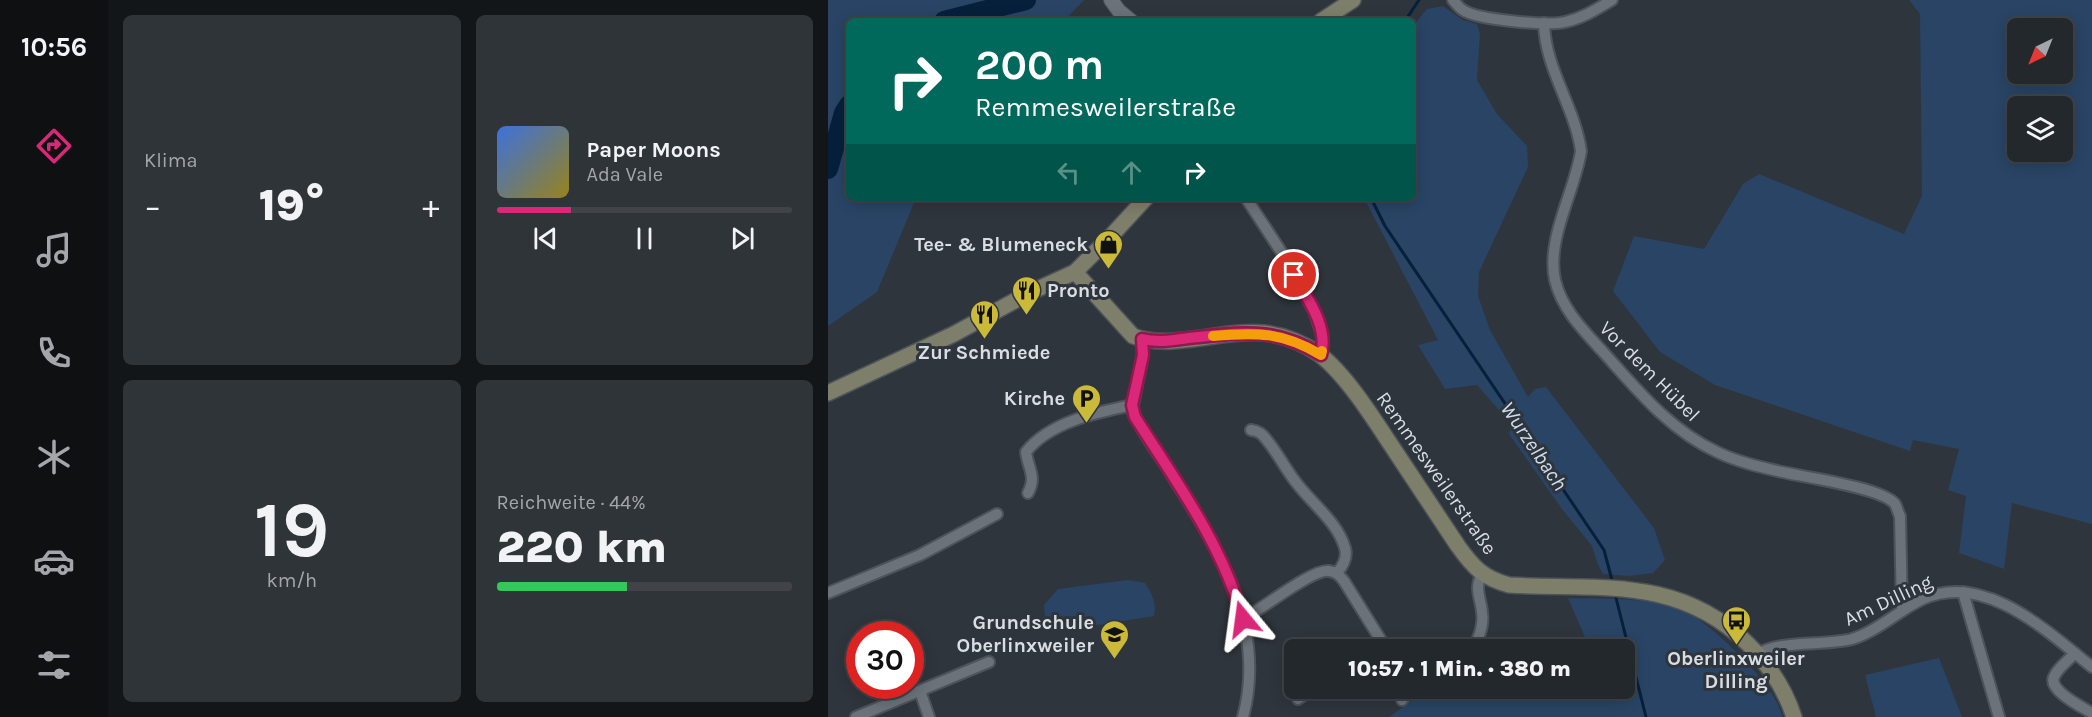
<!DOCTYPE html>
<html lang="de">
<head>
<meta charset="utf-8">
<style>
	:root { --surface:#23282d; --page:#2f3439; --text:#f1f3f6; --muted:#a3a6aa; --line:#404449; --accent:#db2777 }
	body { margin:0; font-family:Karla,sans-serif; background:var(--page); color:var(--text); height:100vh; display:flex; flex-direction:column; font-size:22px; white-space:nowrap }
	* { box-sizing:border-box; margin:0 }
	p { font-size:20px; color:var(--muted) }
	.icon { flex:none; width:33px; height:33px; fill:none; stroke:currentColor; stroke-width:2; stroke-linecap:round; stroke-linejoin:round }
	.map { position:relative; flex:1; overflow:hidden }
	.panel { display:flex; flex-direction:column; gap:15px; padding:15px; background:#131619; width:720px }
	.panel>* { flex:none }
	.hud { position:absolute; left:18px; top:18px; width:570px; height:183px; border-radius:9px; box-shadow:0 3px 15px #0003,0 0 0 2px var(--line); background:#00695c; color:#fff; overflow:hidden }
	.needle { width:39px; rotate:223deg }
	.fabs { position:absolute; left:1179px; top:18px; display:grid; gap:12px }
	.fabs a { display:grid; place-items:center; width:66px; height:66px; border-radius:9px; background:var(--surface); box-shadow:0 3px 15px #0003,0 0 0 2px var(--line); font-size:30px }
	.speed { position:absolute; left:18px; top:621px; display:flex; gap:12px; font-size:30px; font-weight:700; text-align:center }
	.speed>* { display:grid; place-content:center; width:78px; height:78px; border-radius:50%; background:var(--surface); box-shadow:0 3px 15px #0003,0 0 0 2px var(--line); line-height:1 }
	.speed .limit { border:9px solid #d22; background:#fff; color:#111 }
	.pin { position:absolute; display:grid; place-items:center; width:51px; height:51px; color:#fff; margin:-26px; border:3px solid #fff; border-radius:50%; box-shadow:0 2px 6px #0007 }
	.me { position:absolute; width:66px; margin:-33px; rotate:344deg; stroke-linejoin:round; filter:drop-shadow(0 0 4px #0008) }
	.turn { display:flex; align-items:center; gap:21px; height:126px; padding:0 30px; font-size:27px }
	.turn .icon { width:78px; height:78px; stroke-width:2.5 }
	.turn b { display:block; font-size:42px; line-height:51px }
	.lanes { display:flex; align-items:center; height:57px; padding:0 30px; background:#0003; justify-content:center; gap:30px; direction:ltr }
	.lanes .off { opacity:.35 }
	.big { font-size:45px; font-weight:800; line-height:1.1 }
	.panel .card { flex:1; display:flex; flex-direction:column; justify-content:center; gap:9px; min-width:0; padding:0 21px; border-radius:9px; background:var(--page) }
	.panel .dial { align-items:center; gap:0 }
	.dial b { font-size:78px; line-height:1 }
	.song { display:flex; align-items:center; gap:18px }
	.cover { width:72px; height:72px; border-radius:9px; background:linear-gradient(135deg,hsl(220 70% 55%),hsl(50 70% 35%)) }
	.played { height:6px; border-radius:3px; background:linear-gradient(90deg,var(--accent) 25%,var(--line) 25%) }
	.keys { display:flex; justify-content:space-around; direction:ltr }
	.heat { display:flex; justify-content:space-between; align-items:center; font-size:33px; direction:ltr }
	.charge { height:9px; border-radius:4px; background:linear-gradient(90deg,#34c759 44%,var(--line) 0) }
	.panel .tiles { flex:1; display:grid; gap:15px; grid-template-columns:repeat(2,1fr) }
	.trip { position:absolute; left:456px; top:639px; width:351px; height:60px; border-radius:9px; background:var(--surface); box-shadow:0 3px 15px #0003,0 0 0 2px var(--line); font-weight:800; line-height:60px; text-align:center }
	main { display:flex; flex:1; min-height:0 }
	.tab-bar { display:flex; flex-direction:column; width:108px; justify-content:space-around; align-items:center; background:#0e1012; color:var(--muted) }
	.tab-bar .icon { width:42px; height:42px }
	.tab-bar .selected { color:var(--accent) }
	.tab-bar b { font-size:27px; color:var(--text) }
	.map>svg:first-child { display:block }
	.green { fill:#294465; fill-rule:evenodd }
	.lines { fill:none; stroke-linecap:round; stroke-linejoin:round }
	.stream { stroke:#06203c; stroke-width:3 }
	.river { stroke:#06203c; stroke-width:20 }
	.minor-casing { stroke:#4e5259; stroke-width:14 }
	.tertiary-casing { stroke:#4e5259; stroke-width:16 }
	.secondary-casing { stroke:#4e5259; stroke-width:18 }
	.minor { stroke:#6c727a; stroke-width:10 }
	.tertiary { stroke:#6c727a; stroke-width:14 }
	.secondary { stroke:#7e7f6a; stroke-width:15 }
	.route-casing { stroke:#8e194d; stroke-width:15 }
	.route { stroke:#db2777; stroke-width:10 }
	.slow { stroke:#f59e0b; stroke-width:10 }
	.labels { text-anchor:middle; stroke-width:6; stroke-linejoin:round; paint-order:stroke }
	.poi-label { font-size:20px; font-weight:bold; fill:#dadee3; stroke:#2f353c; text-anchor:end }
	.street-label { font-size:20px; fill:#dadee3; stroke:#2f353c }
	.water-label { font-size:21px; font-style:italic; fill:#d0ddee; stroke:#2f353c }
</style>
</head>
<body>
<main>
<nav class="tab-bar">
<b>10:56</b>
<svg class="icon selected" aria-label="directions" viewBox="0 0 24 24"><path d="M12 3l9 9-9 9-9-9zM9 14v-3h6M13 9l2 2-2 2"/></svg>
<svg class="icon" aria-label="music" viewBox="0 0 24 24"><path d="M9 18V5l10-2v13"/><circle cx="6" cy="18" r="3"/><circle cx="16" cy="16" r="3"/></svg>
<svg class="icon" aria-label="phone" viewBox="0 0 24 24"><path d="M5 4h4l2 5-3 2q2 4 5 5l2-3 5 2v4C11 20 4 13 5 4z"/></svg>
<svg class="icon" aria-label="climate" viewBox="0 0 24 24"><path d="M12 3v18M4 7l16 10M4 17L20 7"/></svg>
<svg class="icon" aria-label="car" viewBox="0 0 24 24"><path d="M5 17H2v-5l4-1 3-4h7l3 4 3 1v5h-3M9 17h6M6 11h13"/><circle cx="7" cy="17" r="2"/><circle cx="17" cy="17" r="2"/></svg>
<svg class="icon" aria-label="filters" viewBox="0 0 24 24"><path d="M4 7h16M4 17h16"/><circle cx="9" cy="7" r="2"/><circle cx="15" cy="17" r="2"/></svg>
</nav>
<section class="panel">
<div class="tiles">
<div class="card"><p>Klima</p>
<div class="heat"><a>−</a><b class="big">19°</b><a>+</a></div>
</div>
<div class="card">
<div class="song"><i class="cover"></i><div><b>Paper Moons</b><p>Ada Vale</p></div></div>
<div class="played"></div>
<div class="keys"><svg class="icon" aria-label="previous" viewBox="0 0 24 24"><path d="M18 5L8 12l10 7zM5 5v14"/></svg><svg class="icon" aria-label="pause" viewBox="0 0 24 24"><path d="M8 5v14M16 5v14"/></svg><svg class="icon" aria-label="next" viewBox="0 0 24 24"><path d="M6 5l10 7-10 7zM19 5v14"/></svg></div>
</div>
<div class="card dial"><b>19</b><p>km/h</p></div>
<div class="card"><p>Reichweite · 44%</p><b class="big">220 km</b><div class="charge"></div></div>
</div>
</section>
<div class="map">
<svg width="1264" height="717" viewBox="0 0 1264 717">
	<rect width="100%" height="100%" fill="#2f353c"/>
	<g class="green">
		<path d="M0,0H256L236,21H21V198H88L49,292L0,326Z"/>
		<path d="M1081,0H1264V524L1184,503L1176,569L1131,553L1138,496L1120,490L1131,449L1085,440L1082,451L887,385L832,352L785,291L806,236L876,249L915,184L931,174L1076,234L1094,196L1092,14ZM1190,28H1234V74H1190ZM1190,106H1234V152H1190Z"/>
		<path d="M615,6L635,20L649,24L652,33L649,80L669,114L699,146L700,167L651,272L650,296L662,330L700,397L707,389L718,387L826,528L837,560L825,573L801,576L775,574L770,565L764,546L734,509L681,434L684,425L649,385L617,389L590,345L610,340L536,198H585V26L599,9Z"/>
		<path d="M300,580L317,583C324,593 329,604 326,616L232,631L217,617L216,605L230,589Z"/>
		<path d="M740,598C779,599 834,596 867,617C885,629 902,645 916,660C933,677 947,694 955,717H561L600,689L796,688V650L762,649Z"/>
		<path d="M1111,658L1134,717H1048L1037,675Z"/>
	</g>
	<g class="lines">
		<g class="stream">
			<path d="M577,21L591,0"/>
			<path d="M543,198L557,226L776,550L785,584"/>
			<path d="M787,594L818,717"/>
		</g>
		<g class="river">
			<path d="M116,21L198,0"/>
			<path d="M0,169L16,113L21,105"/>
		</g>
		<defs>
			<g id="minor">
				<path d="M625,0C628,3 631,8 635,10C649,20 720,26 737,22C755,18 769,9 784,0"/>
				<path d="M716,23C717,69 747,107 753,151C747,191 718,239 727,280C734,310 757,332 777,354C810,391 843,431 889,452C910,462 932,467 954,472C977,477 1055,488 1067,504C1069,507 1070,513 1072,516L1074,611"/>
				<path d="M418,198L456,256L487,313L495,338L493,355"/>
				<path d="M314,340L315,355L304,410C313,431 328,450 340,469C387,544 440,624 415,717"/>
				<path d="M423,430C430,431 434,433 438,439C449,452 457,468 467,481C483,503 509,521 517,548C520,558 515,566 509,573"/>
				<path d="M200,493C209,476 200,469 198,452C221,422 270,412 304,405"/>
				<path d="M1135,592L1171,717"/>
				<path d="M0,593L92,555L169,514"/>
				<path d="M415,619C433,610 485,568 501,571C509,572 512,576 516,581L559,650"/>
				<path d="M643,650C651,640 656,625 654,612C653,599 645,586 655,574"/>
				<path d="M1247,653C1241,660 1231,667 1227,675C1217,689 1254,707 1264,713"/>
				<path d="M930,654C951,640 998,646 1024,639C1050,631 1071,610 1095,599C1156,571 1220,632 1264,667"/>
				<path d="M92,691L101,717"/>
				<path d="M470,699L486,688"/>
				<path d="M574,700L582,688"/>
				<path d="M28,717L161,662"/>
			</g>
			<path id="tertiary" d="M283,0L291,11L303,21"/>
			<g id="secondary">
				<path d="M493,21L525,0"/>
				<path d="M247,272L305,336C343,351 394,329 436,333C455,335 475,343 491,354C516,373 542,413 559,439C583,475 606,510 630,546C645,567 655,578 681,585C770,590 850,575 920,644C941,665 957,689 966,717"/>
				<path d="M0,393L126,334L201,293L247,272L284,235L318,198"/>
			</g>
		</defs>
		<use href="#minor" class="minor-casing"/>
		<use href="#tertiary" class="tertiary-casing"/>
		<use href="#secondary" class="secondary-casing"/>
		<use href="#minor" class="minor"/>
		<use href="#tertiary" class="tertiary"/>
		<use href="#secondary" class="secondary"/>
	</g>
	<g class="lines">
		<defs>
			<path id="route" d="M415,619C394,544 348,481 307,417L304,405L315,355L314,339C330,343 346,340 361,338C413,333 446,326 493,355C501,327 479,298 466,275"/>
		</defs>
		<use href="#route" class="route-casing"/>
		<use href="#route" class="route"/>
		<path class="slow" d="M385,336C428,332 455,332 493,355L494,351"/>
	</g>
	<defs>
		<symbol id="shop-pin" viewBox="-11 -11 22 30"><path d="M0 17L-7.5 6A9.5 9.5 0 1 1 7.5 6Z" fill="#cbb939" stroke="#2f353c"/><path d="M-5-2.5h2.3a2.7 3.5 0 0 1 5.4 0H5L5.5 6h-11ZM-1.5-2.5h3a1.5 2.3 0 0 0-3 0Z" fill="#111"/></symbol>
		<symbol id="restaurant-pin" viewBox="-11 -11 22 30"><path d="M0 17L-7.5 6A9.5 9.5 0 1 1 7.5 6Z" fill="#cbb939" stroke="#2f353c"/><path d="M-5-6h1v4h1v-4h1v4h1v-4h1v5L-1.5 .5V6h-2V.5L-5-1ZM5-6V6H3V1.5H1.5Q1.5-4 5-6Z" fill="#111"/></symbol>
		<symbol id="parking-pin" viewBox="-11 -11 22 30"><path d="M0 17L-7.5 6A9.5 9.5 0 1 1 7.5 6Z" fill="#cbb939" stroke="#2f353c"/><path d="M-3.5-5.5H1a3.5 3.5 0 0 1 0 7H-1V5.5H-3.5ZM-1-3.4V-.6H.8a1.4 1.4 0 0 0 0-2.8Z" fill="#111"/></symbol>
		<symbol id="bus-pin" viewBox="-11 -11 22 30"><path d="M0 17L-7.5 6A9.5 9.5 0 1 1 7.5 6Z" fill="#cbb939" stroke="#2f353c"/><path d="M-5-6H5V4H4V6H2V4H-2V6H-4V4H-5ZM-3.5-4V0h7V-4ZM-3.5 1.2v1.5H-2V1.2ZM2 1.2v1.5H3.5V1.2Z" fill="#111"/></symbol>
		<symbol id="school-pin" viewBox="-11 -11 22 30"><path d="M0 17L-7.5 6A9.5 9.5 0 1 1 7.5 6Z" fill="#cbb939" stroke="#2f353c"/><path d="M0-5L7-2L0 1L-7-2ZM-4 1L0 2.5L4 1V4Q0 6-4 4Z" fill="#111"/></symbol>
	</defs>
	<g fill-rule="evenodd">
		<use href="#shop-pin" x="264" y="228" width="33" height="45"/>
		<use href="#restaurant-pin" x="182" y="274" width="33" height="45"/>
		<use href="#restaurant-pin" x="140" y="298" width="33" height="45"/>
		<use href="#parking-pin" x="242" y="382" width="33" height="45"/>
		<use href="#bus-pin" x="892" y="604" width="33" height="45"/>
		<use href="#school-pin" x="270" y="618" width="33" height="45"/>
	</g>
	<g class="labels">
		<g class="poi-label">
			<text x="260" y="251">Tee- &amp; Blumeneck</text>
			<text x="219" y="297" text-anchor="start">Pronto</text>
			<text x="156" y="359" text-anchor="middle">Zur Schmiede</text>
			<text x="237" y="405">Kirche</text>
			<text x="266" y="629">Grundschule<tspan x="266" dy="23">Oberlinxweiler</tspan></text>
			<text x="908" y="665" text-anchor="middle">Oberlinxweiler<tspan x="908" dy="23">Dilling</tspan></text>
		</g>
		<g class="street-label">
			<text transform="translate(822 371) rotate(45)" y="7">Vor dem Hübel</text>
			<text transform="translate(609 473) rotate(55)" y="7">Remmesweilerstraße</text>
			<text transform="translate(1060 600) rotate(-25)" y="7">Am Dilling</text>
		</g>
		<g class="water-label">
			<text transform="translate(706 446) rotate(56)" y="7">Wurzelbach</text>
		</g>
	</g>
</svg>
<div class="fabs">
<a><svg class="needle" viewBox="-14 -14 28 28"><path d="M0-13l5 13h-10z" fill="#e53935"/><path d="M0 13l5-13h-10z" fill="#a3a6aa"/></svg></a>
<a><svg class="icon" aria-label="layers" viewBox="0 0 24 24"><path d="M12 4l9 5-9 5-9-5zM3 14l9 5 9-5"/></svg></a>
</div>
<div class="speed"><div class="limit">30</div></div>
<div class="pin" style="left:466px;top:275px;background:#d93025"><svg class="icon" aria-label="arrive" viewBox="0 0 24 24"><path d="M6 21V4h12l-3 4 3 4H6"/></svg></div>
<svg class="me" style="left:415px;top:619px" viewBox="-20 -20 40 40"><path d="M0-17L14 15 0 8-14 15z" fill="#db2777" stroke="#fff" stroke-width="4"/></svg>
<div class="trip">10:57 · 1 Min. · 380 m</div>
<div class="hud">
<div class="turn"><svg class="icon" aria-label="right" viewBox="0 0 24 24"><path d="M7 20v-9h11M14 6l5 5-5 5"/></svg><div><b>200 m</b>Remmesweilerstraße</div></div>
<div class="lanes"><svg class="icon off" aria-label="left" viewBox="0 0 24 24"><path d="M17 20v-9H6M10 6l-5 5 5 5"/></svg><svg class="icon off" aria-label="ahead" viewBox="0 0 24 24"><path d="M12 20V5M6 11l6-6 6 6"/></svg><svg class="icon" aria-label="right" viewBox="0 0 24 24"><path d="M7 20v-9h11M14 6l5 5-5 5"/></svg></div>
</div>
</div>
</main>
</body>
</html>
